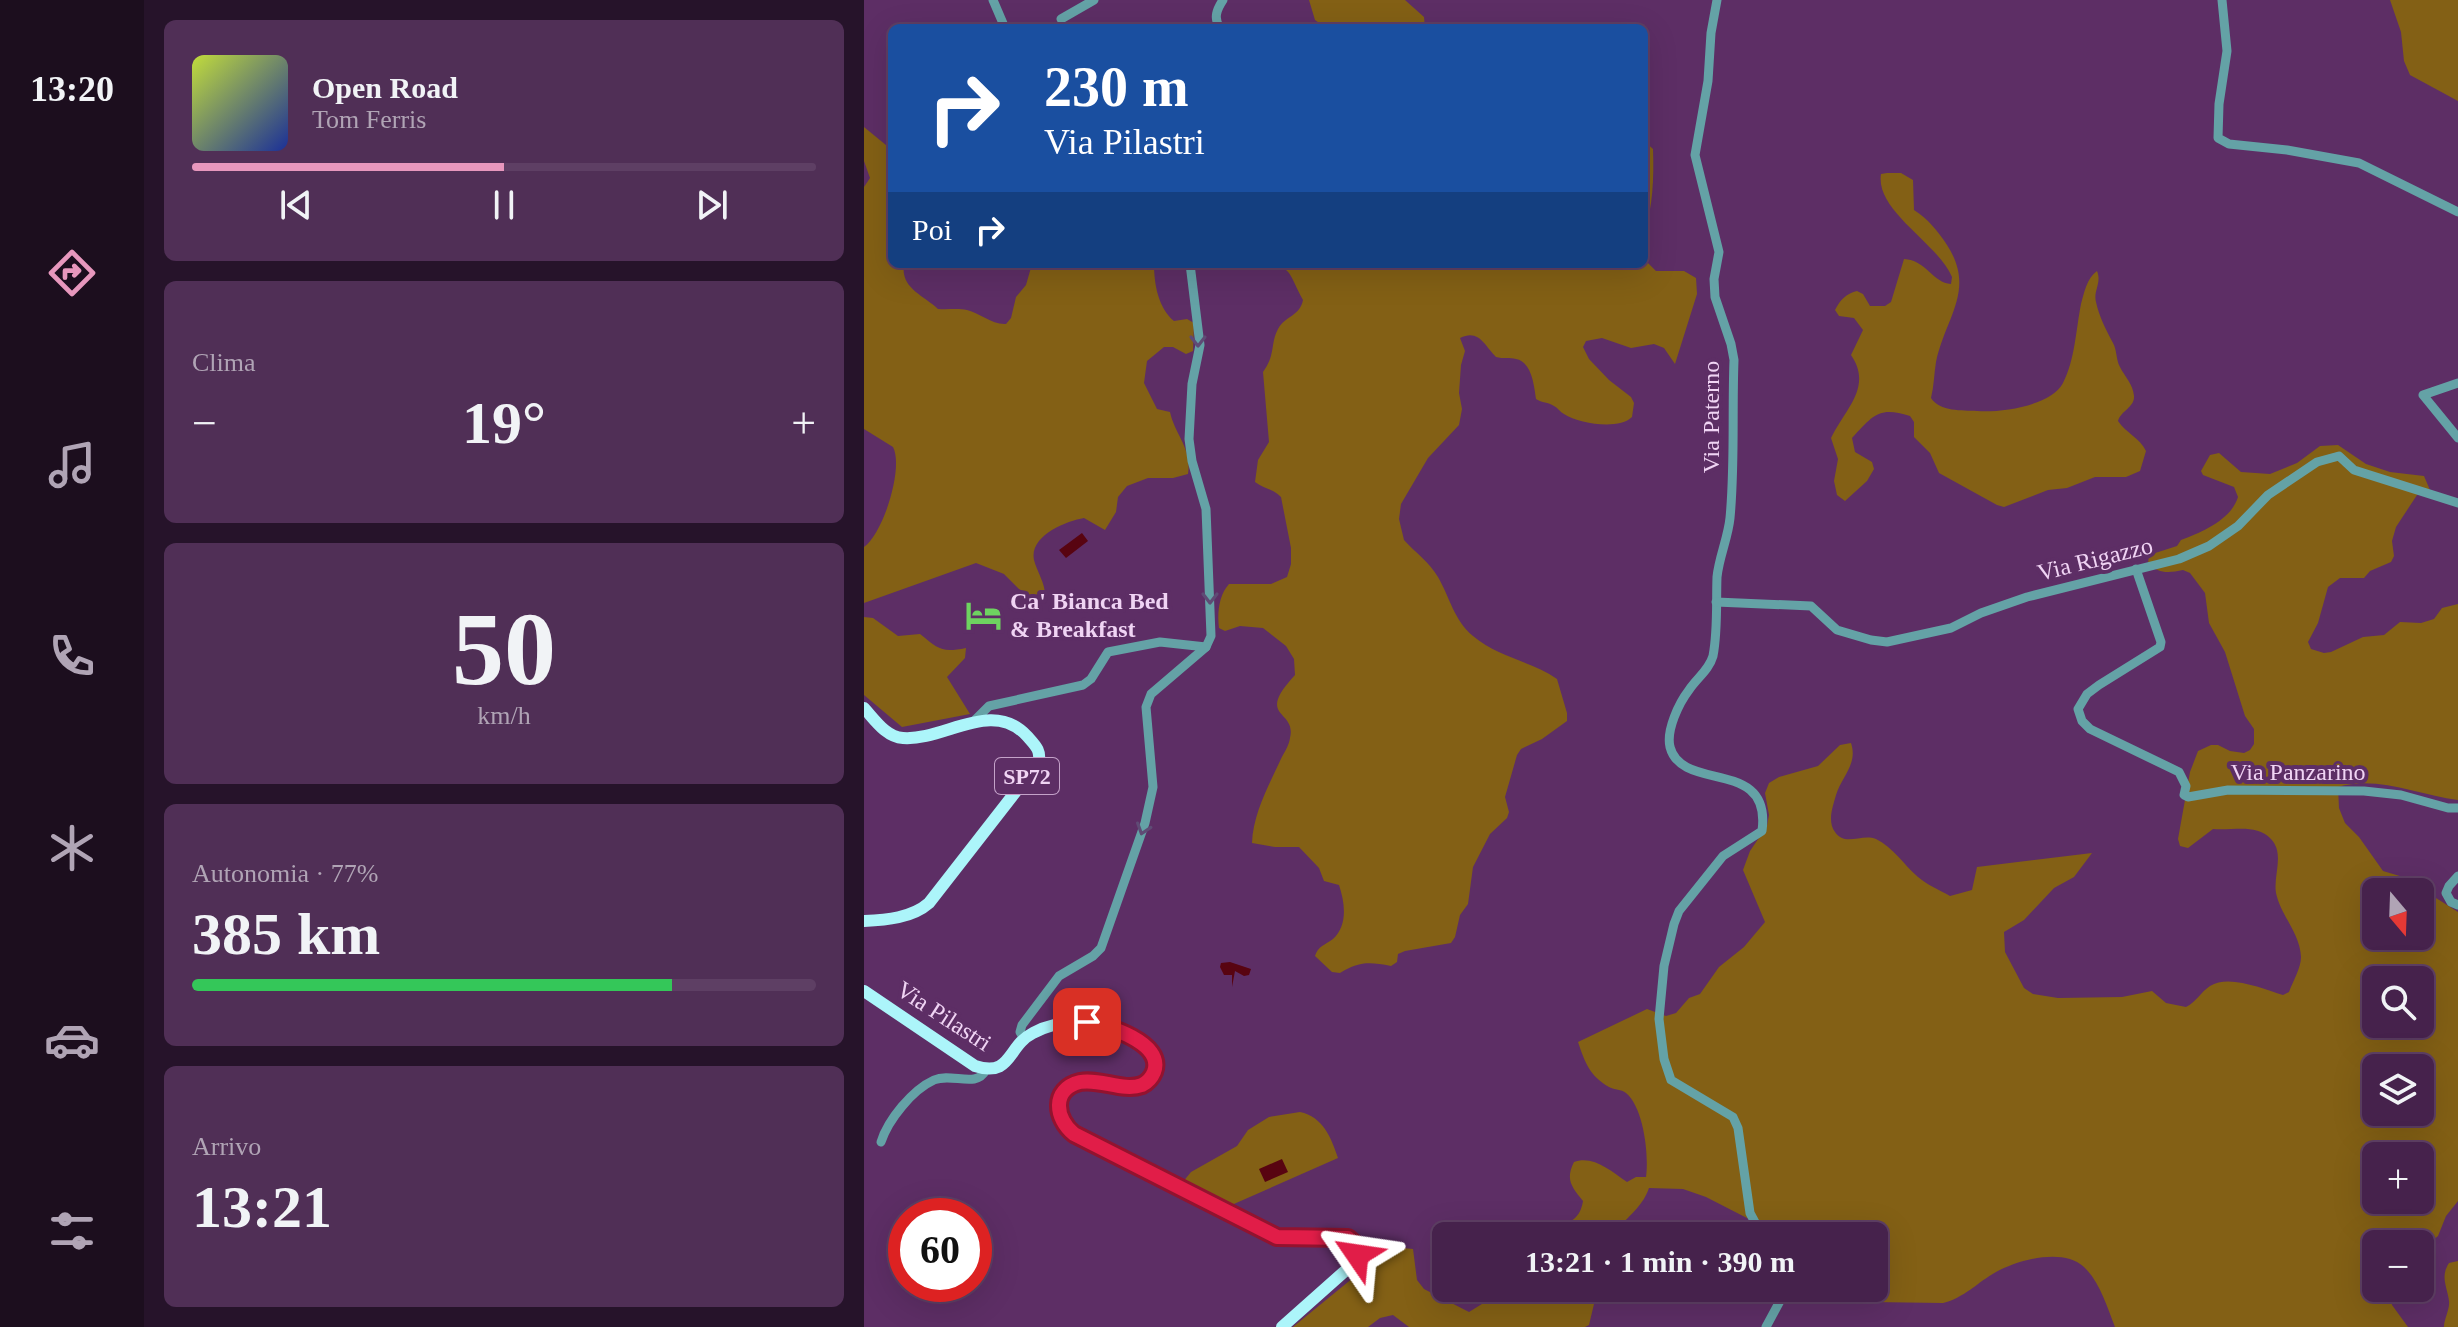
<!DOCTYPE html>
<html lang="it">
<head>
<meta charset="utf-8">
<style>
	:root { --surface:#46224c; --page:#502f56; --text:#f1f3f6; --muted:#b0a4b5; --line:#5e3f64; --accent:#e797bd }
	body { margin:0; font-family:"Times New Roman",serif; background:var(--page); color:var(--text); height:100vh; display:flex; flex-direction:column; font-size:30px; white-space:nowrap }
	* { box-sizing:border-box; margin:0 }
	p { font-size:26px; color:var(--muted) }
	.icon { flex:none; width:44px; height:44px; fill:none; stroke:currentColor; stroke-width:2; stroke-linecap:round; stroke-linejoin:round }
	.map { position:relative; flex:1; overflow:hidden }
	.sheet { display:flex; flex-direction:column; gap:20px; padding:20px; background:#26132a; width:720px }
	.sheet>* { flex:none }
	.hud { position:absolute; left:24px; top:24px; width:760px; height:244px; border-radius:12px; box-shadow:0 8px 32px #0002,0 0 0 2px var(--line); background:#1a4fa0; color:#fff; overflow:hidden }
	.needle { width:52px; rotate:161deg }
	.buttons { position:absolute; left:1498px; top:878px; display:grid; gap:16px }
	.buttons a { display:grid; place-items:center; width:72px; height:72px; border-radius:12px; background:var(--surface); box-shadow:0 8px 32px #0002,0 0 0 2px var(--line); font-size:40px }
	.speed { position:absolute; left:24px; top:1198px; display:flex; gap:16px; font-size:40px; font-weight:700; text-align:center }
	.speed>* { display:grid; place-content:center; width:104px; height:104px; border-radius:50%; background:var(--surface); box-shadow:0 8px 32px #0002,0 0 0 2px var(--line); line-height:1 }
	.speed .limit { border:12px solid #d22; background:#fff; color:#111 }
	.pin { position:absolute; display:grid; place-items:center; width:68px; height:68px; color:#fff; margin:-34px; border-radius:16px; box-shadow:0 4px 12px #0006 }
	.me { position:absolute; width:88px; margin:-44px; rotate:302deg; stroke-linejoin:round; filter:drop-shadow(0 0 6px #0008) }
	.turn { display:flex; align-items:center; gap:28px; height:168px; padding:0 24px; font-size:36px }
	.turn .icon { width:104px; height:104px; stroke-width:2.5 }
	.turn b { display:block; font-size:56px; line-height:68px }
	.then { display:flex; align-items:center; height:76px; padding:0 24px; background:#0003; gap:16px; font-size:30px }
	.big { font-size:60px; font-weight:700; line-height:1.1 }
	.sheet .card { flex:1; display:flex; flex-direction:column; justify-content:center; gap:12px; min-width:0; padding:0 28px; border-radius:12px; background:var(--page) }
	.sheet .dial { align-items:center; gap:0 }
	.dial b { font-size:104px; line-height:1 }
	.song { display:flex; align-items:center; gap:24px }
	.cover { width:96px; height:96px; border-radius:12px; background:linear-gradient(135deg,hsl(70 70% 55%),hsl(230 70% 35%)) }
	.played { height:8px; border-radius:4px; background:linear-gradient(90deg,var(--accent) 50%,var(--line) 50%) }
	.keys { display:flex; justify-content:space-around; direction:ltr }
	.heat { display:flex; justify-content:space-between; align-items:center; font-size:44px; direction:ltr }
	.charge { height:12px; border-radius:6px; background:linear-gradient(90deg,#34c759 77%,var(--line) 0) }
	.trip { position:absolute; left:568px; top:1222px; width:456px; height:80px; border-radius:12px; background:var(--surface); box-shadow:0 8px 32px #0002,0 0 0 2px var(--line); font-weight:700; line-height:80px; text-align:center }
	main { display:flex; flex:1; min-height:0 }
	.tabs { display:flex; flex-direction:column; width:144px; justify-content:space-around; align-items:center; background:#1c0e1e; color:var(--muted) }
	.tabs .icon { width:56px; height:56px }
	.tabs .on { color:var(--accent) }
	.tabs b { font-size:36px; color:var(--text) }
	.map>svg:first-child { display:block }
	.green { fill:#836015; fill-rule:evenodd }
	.water { fill:#580411 }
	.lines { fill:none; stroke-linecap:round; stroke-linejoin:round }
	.minor { stroke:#64a2a6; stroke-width:9 }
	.major { stroke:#acf5fa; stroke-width:12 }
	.oneway { stroke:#5f4b75 }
	.route-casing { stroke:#92132f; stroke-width:20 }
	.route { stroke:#e11d48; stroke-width:14 }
	.labels { text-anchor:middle; stroke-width:8; stroke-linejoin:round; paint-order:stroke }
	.shield { fill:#5d2e65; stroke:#c4a2c9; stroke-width:2 }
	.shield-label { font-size:22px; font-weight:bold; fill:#f0d4f4 }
	.street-label { font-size:24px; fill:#f0d4f4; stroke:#5d2e65 }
	.poi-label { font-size:24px; font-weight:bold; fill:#f0d4f4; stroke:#5d2e65; text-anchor:start }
</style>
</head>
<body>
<main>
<nav class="tabs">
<b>13:20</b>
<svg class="icon on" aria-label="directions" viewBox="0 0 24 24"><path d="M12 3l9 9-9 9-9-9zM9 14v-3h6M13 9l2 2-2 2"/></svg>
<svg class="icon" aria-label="music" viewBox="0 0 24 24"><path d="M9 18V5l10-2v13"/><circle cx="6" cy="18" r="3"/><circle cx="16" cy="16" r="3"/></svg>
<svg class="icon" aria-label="phone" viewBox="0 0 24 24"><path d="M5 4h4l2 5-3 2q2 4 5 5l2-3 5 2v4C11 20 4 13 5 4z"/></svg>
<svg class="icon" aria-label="climate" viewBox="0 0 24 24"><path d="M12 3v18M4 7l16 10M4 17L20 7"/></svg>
<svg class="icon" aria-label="car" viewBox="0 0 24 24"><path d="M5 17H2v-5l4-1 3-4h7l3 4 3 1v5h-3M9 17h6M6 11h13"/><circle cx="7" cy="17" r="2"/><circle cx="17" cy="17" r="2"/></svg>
<svg class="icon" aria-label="filters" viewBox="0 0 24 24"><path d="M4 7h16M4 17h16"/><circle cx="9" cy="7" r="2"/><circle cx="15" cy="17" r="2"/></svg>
</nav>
<section class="sheet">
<div class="card">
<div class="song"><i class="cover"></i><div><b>Open Road</b><p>Tom Ferris</p></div></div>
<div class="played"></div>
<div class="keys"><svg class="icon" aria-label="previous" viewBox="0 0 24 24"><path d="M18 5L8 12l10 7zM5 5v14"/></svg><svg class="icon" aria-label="pause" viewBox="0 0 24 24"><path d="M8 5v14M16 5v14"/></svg><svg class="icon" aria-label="next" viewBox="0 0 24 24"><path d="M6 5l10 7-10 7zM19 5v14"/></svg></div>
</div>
<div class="card"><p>Clima</p>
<div class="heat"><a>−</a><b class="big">19°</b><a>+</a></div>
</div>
<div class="card dial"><b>50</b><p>km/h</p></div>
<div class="card"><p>Autonomia · 77%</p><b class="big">385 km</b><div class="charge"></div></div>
<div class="card"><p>Arrivo</p><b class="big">13:21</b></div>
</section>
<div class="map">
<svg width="1594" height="1327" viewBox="0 0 1594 1327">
	<rect width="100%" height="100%" fill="#5d2e65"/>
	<g class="green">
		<path d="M445,0H541L560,17L561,28H488C478,20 469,24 458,25L451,20Z"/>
		<path d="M1526,0H1594V101L1546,75L1540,61L1537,32Z"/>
		<path d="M0,127L28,150V264H40C36,288 59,295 74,309C84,310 93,308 103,310C116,313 128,325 142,324L147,318L152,297L162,285L168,264H290C290,283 294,308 310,321L323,319L330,323L329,351L322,354L309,347H300L283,361L280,383L293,409L306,412C311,435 328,448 324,474L309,478H284L263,486L254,497L252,512L241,530L220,518C202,521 165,536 170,560C173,572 182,584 181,597L174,600L155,589L140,574L112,563L0,603V547C19,534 40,468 29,447L0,429V187L6,178L0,161Z"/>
		<path d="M780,141L789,149C790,178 789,206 780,234Z"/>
		<path d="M1023,173H1037L1049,180L1050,210C1064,219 1074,231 1083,245C1112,290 1082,316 1072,362C1070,374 1070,386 1067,398C1076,412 1098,410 1113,411C1136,413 1187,406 1199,383C1211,360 1212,329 1217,304C1220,293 1223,278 1233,271C1238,283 1229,291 1232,302C1235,316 1242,330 1249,343C1253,350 1252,360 1256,367C1261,377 1269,384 1270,396C1271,407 1257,411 1254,421C1262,433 1276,438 1282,451L1276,471L1262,477H1231L1203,488L1184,490L1140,507L1133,505L1075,473L1066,453L1050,437V422L1046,416C1014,406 1009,416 988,438L991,452L1008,462L1010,469L1003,481L981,501L973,495L970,481L974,459L967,438C981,409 1009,387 987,355L999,330L990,318L975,316L971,310C976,300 983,293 993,291L999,294L1006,306H1021L1027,302L1040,259C1062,260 1069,283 1087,284L1088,277C1074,243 1011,211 1017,174Z"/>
		<path d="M780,259L792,271H820L832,278L833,294L811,364L800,348L790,344L767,348L738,338L722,341L719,347L725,359L745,380L767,397L770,403L768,417C755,430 716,424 700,414C696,412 694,408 690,406C684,402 678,403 672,399C670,386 668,362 652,359C646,357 639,359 632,357C620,345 615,329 596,338L601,351L597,365L595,393L598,409L595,425L564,458L537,504L535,519L540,540C551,552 566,563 574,577C586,598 590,620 609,636C635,658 668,661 693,679L703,713V721L678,739L657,749L653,755L641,797L645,812L643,818L626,834L609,867L604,904L596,915L591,937L587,943L541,951L534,954L533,962L527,966C506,962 495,961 476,973L468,972L451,956C454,946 461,945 469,939C484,925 481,903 475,885L460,881L455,868L435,847H411L388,843C389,814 404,787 416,761C419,754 425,746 426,738C433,709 390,719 431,675L430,659L422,646L399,628L376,626L361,631L355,628C353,613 355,595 365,584H407L423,577L427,564V548L417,497C410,489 400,489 391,482L394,460L405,442L399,372C412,354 406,344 414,329C421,316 436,316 439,300C422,269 430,266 391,264H780Z"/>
		<path d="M1474,445L1502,464L1526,472L1560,476L1566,490L1553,495L1532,527L1528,541L1530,556L1527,562L1506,571L1500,578H1476L1464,587L1454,623L1444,642L1447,649L1460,653L1467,652L1499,637L1520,635L1536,622L1557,623L1570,619L1578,608L1594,604V800C1555,795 1512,775 1474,787L1475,808L1481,823L1495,837L1519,871L1539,877L1594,912V1201L1582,1216L1574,1236L1556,1251V1244H1512V1288H1524L1528,1305L1544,1327H1251C1243,1307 1236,1282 1220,1267C1199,1247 1154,1260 1132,1272C1114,1282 1100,1298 1079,1303L1007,1302L977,1288H1010V1236H918L842,1197L819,1189L785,1188C778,1209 760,1218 749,1236H693L691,1228C707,1222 716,1219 719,1201C708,1187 701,1180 710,1162C729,1155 747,1171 763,1182L772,1177H782C785,1156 780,1108 762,1093C757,1089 751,1090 745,1087C726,1076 721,1063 714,1042L783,1009L802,1016L812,1013L825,998L836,994L855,967L880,947L901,922L879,870L886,851L903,826L905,815L901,793L905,783L915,777L954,766L976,745L987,743C994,764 978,776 972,795C969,806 963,821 971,832C981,847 998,833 1012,839C1029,847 1040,865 1054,877C1063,885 1076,890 1086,896L1108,890L1113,867L1228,853L1210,877L1190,888L1160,920L1140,932L1141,952L1160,988L1169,994L1194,998L1258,997L1288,991L1302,1003L1322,1007C1332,1002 1337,992 1346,986C1365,974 1399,989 1419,995L1425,992C1429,981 1437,968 1437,957C1436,933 1417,916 1412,893C1409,875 1421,854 1407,839C1392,823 1369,831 1349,829L1324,848L1316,846L1314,839L1326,772L1334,751L1347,745H1354L1366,751L1380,753L1386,750L1390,744V729L1381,716L1361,652L1345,623L1341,593L1326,573L1319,570C1305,573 1294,574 1284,563L1285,555L1313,546L1317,540C1338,532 1367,520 1374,497L1370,487L1339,475L1337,471L1346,455L1355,453L1377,472L1406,474L1433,463L1456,446ZM1512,892H1556V936H1512ZM1512,980H1556V1024H1512ZM1512,1068H1556V1112H1512ZM1512,1156H1556V1200H1512Z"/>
		<path d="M0,617L9,618L34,636L56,634C75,649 77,653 102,648L101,658L83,677L106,714L38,727L0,695Z"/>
		<path d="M436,1112C459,1117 467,1137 474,1158L363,1207L318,1183L327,1172L373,1146L384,1130L405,1117Z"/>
		<path d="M539,1248L549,1249L553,1280L560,1289L605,1312L626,1299L637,1288L782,1290L772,1295H750L730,1304L725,1325L721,1327H545L529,1315L516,1318L504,1327H429L517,1255Z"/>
		<path d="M1594,1261V1327H1580C1580,1319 1586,1309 1585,1301C1583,1286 1576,1277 1585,1263Z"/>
	</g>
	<g class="water">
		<path d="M218,533L224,541L202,558L195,550Z"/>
		<path d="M366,962L387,969L385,975L380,976L371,971L368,987V975H360L356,967L357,963Z"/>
		<path d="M418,1159L424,1172L401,1182L395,1169Z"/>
	</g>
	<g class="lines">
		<g class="minor">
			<path d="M129,0L141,28"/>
			<path d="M853,0L847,33L844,81L831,155L855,252L850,279L851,297L867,344L870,360C868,413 871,466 866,518C864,538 855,557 853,577C852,604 854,630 849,656C845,670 833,678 825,690C815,703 802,730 806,747C818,793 908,757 898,831L859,856L815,911L810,924L800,966L795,1019L800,1059L807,1080L869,1117L874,1128L886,1213L893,1226L905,1236"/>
			<path d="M1358,0L1363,51L1355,104L1354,138L1365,144L1423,150L1495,163L1594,212"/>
			<path d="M197,19L230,0"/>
			<path d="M356,28C349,18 353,9 359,0"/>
			<path d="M1594,383L1559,395L1594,438"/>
			<path d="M1272,569L1297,642L1296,647L1235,685L1223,694L1214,709L1218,721L1226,729L1315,772L1322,786L1320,795L1324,797L1364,790L1500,791L1537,795L1584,808H1594"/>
			<path d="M852,602L947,606L973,630L1007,640L1023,642L1087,628L1117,613L1163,597L1315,559L1345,546L1374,526L1404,495L1453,462L1475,456L1490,470L1594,503"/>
			<path d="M108,723L125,706L219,685L227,679L244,652L296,642L342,647"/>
			<path d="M1594,876L1585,886L1582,893L1587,902L1594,905"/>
			<path d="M160,1039L156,1032L158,1025L195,976L229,956L237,948L281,823L289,787L282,707L287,694L342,647L347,636L342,509L328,461L325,439L328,384L336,345L326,264"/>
			<path d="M17,1142C24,1120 48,1090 70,1080C88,1072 112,1089 122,1070"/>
			<path d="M902,1327L923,1288"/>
		</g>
		<g class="major">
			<path d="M0,708C11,720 22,737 39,738C80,741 128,698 163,736C171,745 178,751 174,763L65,903C48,918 22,920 0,921"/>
			<path d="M0,991L111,1066C148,1078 143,1046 169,1033C208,1012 246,1027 281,1045L287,1050L292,1065L286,1079C263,1097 197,1060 195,1108C194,1120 201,1127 210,1134L413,1237L484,1238C495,1244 494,1252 490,1263L418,1327"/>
		</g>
	</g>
	<defs><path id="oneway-chevron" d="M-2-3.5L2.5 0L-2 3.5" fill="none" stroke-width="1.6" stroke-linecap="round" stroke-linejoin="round" transform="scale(2)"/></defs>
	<g class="oneway">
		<use href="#oneway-chevron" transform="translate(334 341) rotate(90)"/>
		<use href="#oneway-chevron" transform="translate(346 598) rotate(90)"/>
		<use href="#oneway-chevron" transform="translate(279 829) rotate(108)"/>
	</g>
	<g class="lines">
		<defs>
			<path id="route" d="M223,1022C243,1025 301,1043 290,1072C288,1077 284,1082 278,1085C259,1092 236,1078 216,1082C187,1089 191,1119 210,1134L413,1237L484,1238L492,1245L493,1255"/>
		</defs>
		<use href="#route" class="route-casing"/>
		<use href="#route" class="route"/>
	</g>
	<defs>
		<symbol id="hotel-bare" viewBox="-9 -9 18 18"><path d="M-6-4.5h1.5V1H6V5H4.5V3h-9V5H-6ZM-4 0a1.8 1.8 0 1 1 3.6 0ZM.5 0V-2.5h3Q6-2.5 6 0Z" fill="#6ed360" stroke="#5d2e65" stroke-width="2.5" paint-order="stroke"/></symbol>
	</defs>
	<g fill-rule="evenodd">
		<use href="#hotel-bare" x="94" y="590" width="51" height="51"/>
	</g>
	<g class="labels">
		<rect class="shield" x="131" y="758" width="64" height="36" rx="6"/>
		<g class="shield-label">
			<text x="163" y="784">SP72</text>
		</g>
		<g class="street-label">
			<text transform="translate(847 417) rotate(-90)" y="8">Via Paterno</text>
			<text transform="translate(1231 559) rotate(-14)" y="8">Via Rigazzo</text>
			<text x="1434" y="780">Via Panzarino</text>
			<text transform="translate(80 1016) rotate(33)" y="8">Via Pilastri</text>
		</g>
		<g class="poi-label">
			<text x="146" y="609">Ca' Bianca Bed<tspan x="146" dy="28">&amp; Breakfast</tspan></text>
		</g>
	</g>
</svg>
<div class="buttons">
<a><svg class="needle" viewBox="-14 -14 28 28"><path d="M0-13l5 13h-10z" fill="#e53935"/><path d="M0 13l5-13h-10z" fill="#b0a4b5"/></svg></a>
<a><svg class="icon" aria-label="search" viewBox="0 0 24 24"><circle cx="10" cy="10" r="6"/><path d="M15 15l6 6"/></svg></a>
<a><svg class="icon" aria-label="layers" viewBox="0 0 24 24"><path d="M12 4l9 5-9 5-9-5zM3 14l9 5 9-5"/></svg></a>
<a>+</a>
<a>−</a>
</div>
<div class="speed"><div class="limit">60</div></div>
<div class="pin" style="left:223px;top:1022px;background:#d93025"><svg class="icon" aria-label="arrive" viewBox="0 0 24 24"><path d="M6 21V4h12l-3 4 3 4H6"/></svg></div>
<svg class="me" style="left:493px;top:1255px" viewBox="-20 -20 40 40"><path d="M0-17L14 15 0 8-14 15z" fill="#e11d48" stroke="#fff" stroke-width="4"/></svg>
<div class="trip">13:21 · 1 min · 390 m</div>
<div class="hud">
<div class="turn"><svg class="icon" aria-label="right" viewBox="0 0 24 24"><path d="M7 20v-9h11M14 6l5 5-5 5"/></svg><div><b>230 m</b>Via Pilastri</div></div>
<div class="then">Poi<svg class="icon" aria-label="right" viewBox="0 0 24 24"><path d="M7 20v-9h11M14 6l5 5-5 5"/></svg></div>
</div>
</div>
</main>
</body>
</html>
